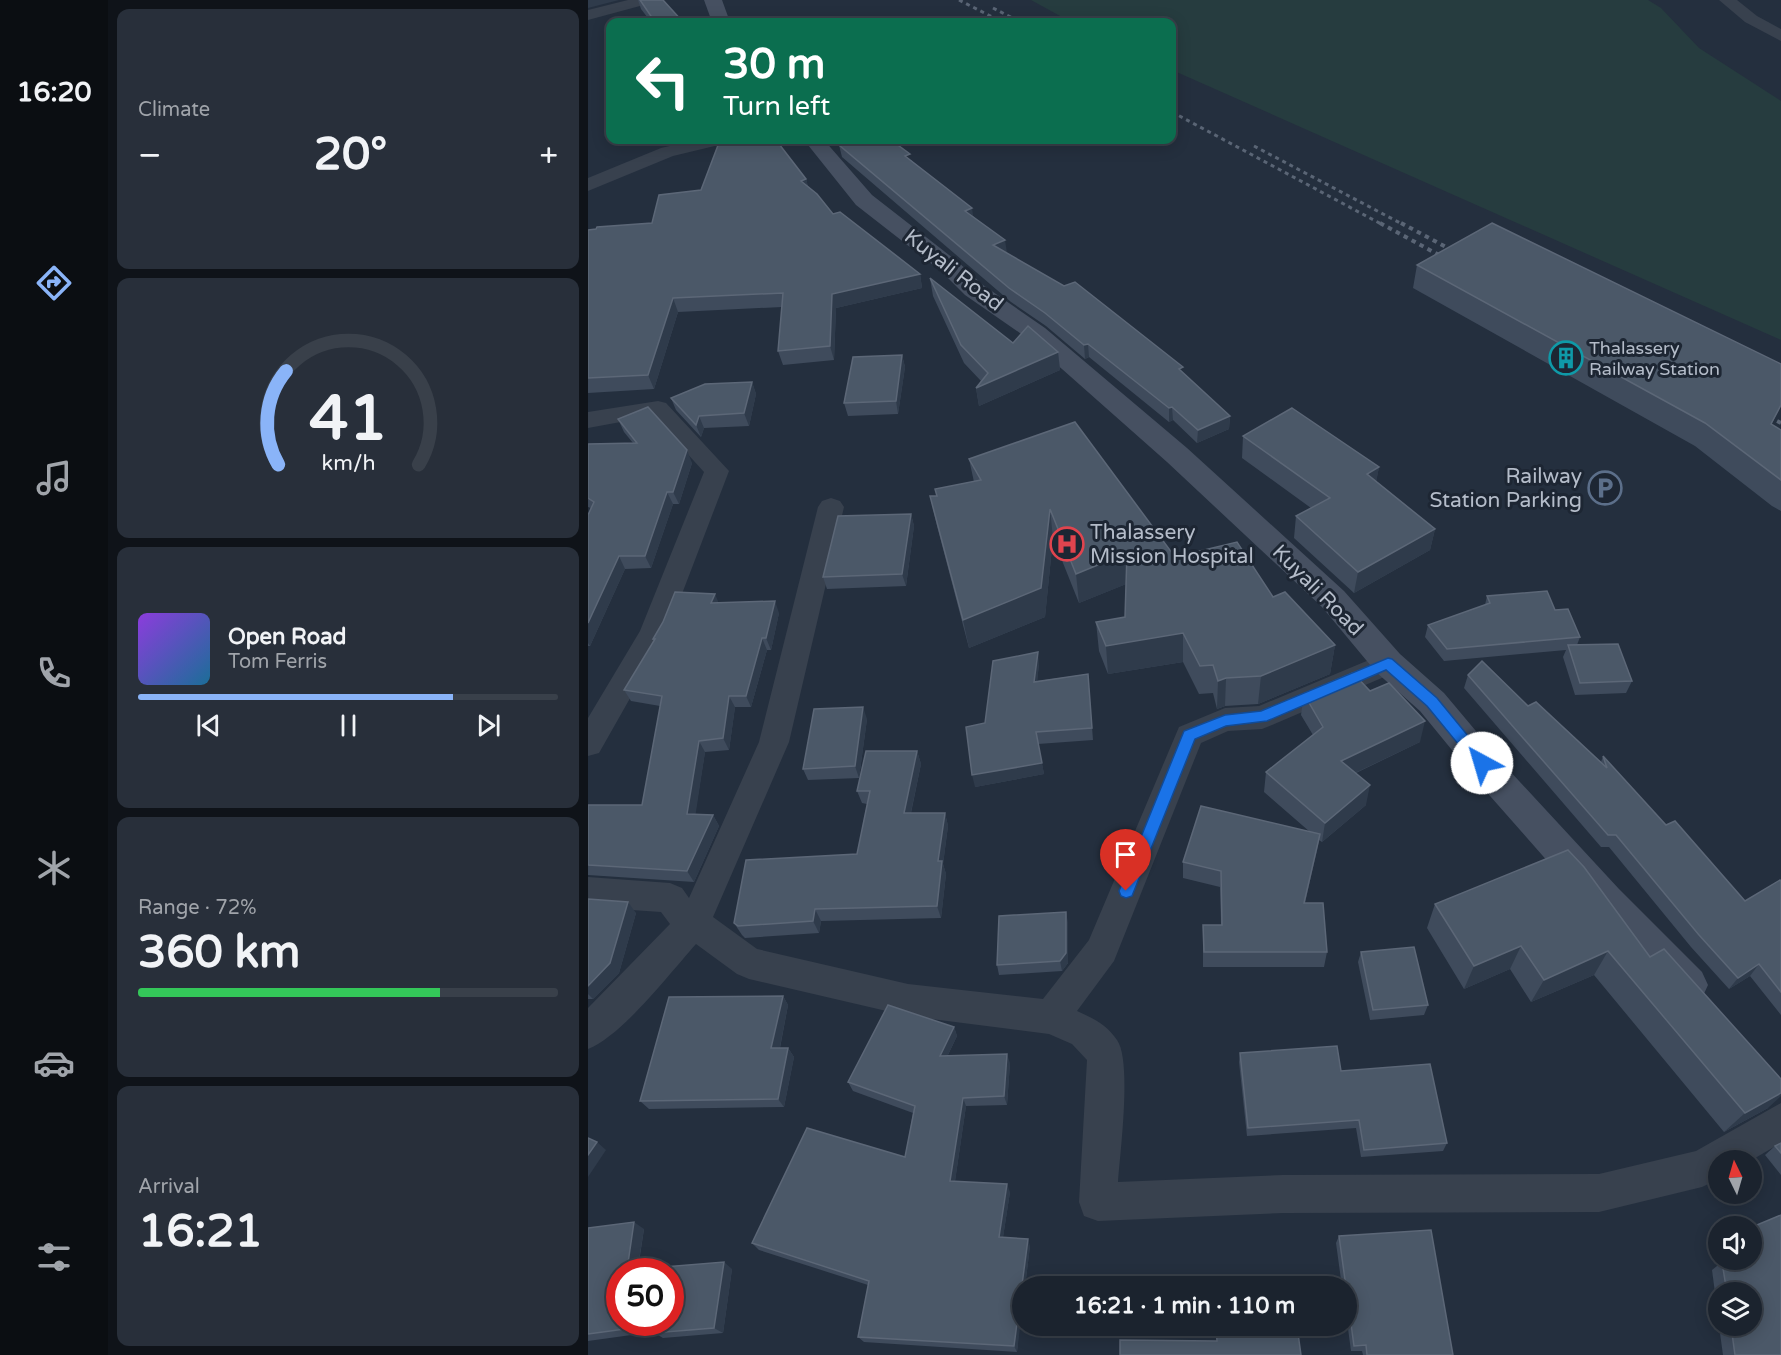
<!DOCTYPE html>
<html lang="en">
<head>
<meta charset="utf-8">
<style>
	:root { --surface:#1b232e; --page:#282f3a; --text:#f1f3f6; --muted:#a0a4aa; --line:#39404a; --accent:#8ab4f8 }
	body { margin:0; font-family:"Varela Round",sans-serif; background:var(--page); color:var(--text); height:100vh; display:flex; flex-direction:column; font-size:22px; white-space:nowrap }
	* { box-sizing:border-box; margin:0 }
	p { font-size:20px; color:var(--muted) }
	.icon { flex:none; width:33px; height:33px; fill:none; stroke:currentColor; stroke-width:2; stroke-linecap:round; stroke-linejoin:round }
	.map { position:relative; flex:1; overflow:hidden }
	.sheet { display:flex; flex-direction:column; gap:9px; padding:9px; background:#0f1319; width:480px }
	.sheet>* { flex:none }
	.hud { position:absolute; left:18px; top:18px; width:570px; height:126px; border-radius:12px; box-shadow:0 3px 15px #0003,0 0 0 2px var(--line); background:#0b6e4f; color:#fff; overflow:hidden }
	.needle { width:39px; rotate:355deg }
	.controls { position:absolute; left:1120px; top:1150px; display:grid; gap:12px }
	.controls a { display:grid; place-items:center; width:54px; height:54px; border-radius:50%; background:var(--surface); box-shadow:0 3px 15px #0003,0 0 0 2px var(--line); font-size:30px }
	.speed { position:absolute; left:18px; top:1258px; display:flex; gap:12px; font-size:30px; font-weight:700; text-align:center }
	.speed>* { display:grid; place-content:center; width:78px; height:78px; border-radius:50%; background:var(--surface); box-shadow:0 3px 15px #0003,0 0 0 2px var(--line); line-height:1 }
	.speed .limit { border:9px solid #d22; background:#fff; color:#111 }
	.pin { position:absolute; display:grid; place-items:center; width:51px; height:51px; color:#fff; margin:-62px -26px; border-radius:50% 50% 50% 0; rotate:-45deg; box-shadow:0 0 6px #0007 }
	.pin .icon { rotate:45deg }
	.me { position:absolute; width:66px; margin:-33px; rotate:321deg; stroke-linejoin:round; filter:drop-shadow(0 0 4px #0008) }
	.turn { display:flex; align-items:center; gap:21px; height:126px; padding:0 18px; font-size:27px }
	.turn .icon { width:78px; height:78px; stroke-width:2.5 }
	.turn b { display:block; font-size:42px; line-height:51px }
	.big { font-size:45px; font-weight:700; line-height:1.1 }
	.sheet .card { flex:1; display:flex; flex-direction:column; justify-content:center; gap:9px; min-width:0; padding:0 21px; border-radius:12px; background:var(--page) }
	.sheet .dial { align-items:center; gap:0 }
	.dial svg { height:156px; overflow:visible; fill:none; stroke:var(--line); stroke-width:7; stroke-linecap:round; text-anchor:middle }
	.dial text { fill:var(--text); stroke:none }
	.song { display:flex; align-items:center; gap:18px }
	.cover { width:72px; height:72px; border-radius:9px; background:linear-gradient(135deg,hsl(270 70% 55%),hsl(200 70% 35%)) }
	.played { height:6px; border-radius:3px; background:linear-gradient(90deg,var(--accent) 75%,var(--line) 75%) }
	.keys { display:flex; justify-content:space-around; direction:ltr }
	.heat { display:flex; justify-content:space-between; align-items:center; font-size:33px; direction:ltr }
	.charge { height:9px; border-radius:4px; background:linear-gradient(90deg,#34c759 72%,var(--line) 0) }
	.trip { position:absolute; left:424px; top:1276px; width:345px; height:60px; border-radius:30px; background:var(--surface); box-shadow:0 3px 15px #0003,0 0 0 2px var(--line); font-weight:700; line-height:60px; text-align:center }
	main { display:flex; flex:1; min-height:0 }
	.menu { display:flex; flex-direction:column; width:108px; justify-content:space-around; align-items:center; background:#0b0e12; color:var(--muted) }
	.menu .icon { width:42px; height:42px }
	.menu .on { color:var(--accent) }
	.menu b { font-size:27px; color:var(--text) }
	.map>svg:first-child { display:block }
	.green { fill:#263c3f }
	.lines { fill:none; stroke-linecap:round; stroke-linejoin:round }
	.minor { fill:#38414e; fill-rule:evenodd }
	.secondary { fill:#465061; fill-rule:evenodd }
	.rail-far1 { stroke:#5a6575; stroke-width:3; stroke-dasharray:4 4; stroke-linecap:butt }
	.rail { stroke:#5a6575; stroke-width:4; stroke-dasharray:4.5 4.5; stroke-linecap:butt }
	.wall { fill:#3f4b5c }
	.shaded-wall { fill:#2f3b4b }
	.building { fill:#4b5868; stroke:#5c6777; stroke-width:1.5; fill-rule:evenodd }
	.route { fill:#1a73e8; stroke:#114b97; stroke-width:1.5 }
	.labels { text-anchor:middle; stroke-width:6; stroke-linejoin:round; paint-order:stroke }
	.far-poi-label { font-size:18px; fill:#b4bcc9; stroke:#1d2633; text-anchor:start }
	.street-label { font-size:21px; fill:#b4bcc9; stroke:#1d2633 }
	.poi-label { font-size:21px; fill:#b4bcc9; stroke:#1d2633; text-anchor:end }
</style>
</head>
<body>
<main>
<nav class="menu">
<b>16:20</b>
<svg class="icon on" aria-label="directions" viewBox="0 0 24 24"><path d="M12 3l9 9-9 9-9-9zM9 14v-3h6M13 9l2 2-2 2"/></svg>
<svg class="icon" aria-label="music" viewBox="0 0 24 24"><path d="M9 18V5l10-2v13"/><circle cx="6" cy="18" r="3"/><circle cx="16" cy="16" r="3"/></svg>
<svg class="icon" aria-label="phone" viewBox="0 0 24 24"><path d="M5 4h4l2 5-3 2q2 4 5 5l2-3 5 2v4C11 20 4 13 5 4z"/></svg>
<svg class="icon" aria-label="climate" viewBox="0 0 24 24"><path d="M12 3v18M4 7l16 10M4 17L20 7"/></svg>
<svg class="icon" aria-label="car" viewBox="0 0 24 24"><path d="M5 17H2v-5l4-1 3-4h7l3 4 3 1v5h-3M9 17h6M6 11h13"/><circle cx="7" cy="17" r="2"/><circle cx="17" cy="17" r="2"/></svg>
<svg class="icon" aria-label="filters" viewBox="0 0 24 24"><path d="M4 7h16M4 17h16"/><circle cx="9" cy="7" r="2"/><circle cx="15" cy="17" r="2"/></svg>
</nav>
<section class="sheet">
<div class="card"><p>Climate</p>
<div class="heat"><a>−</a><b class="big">20°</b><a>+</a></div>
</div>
<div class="card dial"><svg viewBox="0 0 100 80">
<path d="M14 69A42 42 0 1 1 86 69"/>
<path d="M14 69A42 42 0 0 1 18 21" stroke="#8ab4f8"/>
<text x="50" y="56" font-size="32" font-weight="700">41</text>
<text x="50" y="72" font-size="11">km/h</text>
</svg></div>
<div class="card">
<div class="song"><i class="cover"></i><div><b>Open Road</b><p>Tom Ferris</p></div></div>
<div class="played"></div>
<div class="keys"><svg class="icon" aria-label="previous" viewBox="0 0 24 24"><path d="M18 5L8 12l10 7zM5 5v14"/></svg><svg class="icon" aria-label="pause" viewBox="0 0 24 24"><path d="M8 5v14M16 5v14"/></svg><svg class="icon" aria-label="next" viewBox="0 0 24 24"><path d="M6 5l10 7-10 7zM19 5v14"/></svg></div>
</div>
<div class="card"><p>Range · 72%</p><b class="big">360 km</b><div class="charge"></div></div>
<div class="card"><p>Arrival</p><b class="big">16:21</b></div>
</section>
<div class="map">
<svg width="1193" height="1355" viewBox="0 0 1193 1355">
	<rect width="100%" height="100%" fill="#242f3e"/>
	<path class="green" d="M443,0H1060L1073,8L1111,48L1193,101V340L584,70V22H483Z"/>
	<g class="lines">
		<g class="minor">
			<path d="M40,0H66L63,3L0,20V10Z"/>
			<path d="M1131,0H1149L1169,16L1193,29V41L1157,22Z"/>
			<path d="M108,140H138L135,144L85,156L0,191V178L73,148Z"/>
			<path d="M70,401L78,403L141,471L79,633L11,753L0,756V718L52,631L116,472L65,416L0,428V412Z"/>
			<path d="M243,498L252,501L256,507L201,742L125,917L169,949L320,984L455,999L501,940L591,727L637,708L671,706L800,652L810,655L814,663L810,671L684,725L674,729L640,731L613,743L526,961L489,1011C505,1018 519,1025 529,1040C544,1061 532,1153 530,1182L695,1175L1011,1174L1108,1151L1193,1103V1143L1162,1161H1131V1179L1114,1187L1011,1212L695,1213L510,1221L496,1216L491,1202L499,1060L484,1044L461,1034L320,1016L161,979L149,974L108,944C82,973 35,1035 0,1049V1008L82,924L73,912L0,907V877L82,883L94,888L101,898L171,742L230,507L234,501Z"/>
		</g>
		<g class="secondary">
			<path d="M116,0H134L142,22H124Z"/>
			<path d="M216,140H236L284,195L370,262L395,285L457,328L599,448L756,591L812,654L856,693L919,768L1031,889L1114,972L1120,985L1114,998L1100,1004L1086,998L1005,913L895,788L832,711L788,672L734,607L579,462L439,338L377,295L354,272L268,205Z"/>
		</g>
		<g class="rail-far1">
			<path d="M371,0L414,22"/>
			<path d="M405,8L432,22"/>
			<path d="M584,112L795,225"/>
			<path d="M666,146L816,225"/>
		</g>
		<g class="rail">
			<path d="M792,223L862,261"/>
			<path d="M813,223L873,255"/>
			<path d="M1173,413L1193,423"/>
		</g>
	</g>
	<g class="wall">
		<path d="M50,0H75L95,22H63L53,9Z"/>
		<path d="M251,145L323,160L386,217L419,253L595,373L642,416L641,429L609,443L585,420L581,422L501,357L497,359L458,326L423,302L254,157Z"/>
		<path d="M218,179L220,187L245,214L332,274L334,288L248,308L246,360L195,365L190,351L194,307L90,312L66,389L0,393V230L64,223Z"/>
		<path d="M829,265L1193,406L1183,425L1193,430V511L1184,506L1107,446L825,288Z"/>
		<path d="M342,278L425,343L470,352L472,370L391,406L388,388L393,381L376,363L345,296Z"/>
		<path d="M314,355L317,367L310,414L260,416L256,403Z"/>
		<path d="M164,382L168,394L161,426L116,428L113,437L88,410L83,398Z"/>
		<path d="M30,419L104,463L91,504H85L63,568L37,569L2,646H0V515L3,508L0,507V444L45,443L36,432Z"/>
		<path d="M655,436L791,467L788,481L847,529L842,550L766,593L706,538L708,516L723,508L654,458Z"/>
		<path d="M381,459L587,557L685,597L747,645L742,674L670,704L637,706L629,709L625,693L611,694L595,662L520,674L511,651L508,622L537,617L538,584L491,603L465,538L457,617L381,648L349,526L342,496H349L386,482Z"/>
		<path d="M323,514L326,526L318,586L239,589L235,577Z"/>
		<path d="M899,596L967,610L992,637L989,645L1044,681L1038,693L987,695L975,657L978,650L856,661L837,637L840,625L897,605Z"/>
		<path d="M131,603L191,613L183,650H179L163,707H147L141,750L117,752L107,814L125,815L131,826L106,882L0,875V805H54L72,706L43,701L36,690L66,641L65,639Z"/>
		<path d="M451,664L449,681L500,674L505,740L450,744L456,774L387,787L397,723Z"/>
		<path d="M880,675L940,706L1013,762L1015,756L1078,825L1157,901L1193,882V1015L1162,976L1141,989L1103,947L1021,847H1013L876,688Z"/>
		<path d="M782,691L832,742L768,773L778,805L734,842L731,840L717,903L739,952L736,967H615V925H633L632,887L595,878V862L722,832L676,792L678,772L725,735L713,715L716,694Z"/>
		<path d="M279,719L271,778L220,780L215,769Z"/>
		<path d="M329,751L333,764L323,813H357L360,826L355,864L358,874L353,918L233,921L231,933L157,938L154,935L146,923L269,854L279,804L274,803L269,791Z"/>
		<path d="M0,899L48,913L31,973L5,999H0Z"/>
		<path d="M847,904L1062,957L1180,1108L1136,1132L1006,975L943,1002L922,969L876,989L839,928Z"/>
		<path d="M480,922V963L474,971L411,975L409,965Z"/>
		<path d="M773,952L840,1005L836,1015L782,1020L770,962Z"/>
		<path d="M195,996L200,1005L192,1048H200L206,1057L196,1107L61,1109L52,1101Z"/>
		<path d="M366,1027L369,1036L360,1055L422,1063L419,1105L378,1106L367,1181L422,1192L415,1237L442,1246L437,1287H435L429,1352L276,1342L270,1337L280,1285L171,1250L164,1243L317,1157L325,1113L265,1091L260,1082Z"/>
		<path d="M652,1053L753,1071L859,1143L855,1151L773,1157L768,1128L659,1136L651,1062Z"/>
		<path d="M1193,1143V1175L1177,1155L1187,1146Z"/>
		<path d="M1193,1215V1355H1135L1131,1326H1164V1293H1131V1323L1124,1270L1134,1262L1164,1260V1227Z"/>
		<path d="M0,1228L56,1229L50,1269H144L135,1333L75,1338L65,1332L0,1341Z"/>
		<path d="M751,1236L865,1355H775L774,1351H763L759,1321V1287H754L748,1243Z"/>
	</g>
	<g class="shaded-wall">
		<path d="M0,0H31L0,8Z"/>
		<path d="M218,179L222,193L213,181Z"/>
		<path d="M384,208L386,222L377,211Z"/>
		<path d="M417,240L419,253L405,245Z"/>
		<path d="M332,274L334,288L248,308L246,360L242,346L244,294Z"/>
		<path d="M85,298L90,312L66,389L60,375Z"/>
		<path d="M500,344L501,357L497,359L496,345Z"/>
		<path d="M470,352L472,370L391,406L388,388Z"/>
		<path d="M314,355L317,367L310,414L308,401Z"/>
		<path d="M164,382L168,394L161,426L156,413Z"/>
		<path d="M584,407L585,420L581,422V408Z"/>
		<path d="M111,416L116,428L113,437L108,425Z"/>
		<path d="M642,416L641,429L609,443L610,430Z"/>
		<path d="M99,450L104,463L91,504L85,492Z"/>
		<path d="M791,467L787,489L779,474Z"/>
		<path d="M79,492L85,504L63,568L57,556Z"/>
		<path d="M462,509L465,538L457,617L381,648L375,620Z"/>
		<path d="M323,514L326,526L318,586L314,574Z"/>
		<path d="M847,529L842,550L766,593L770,572Z"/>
		<path d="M539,553L541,583L491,603L488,574Z"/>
		<path d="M31,556L37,569L2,646L0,643V623Z"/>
		<path d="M127,594L132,606L123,603Z"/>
		<path d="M187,601L191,613L183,650L178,638Z"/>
		<path d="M595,633V662L520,674L518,646Z"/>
		<path d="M174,638L179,650L163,707L158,696Z"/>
		<path d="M747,645L742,674L670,704L673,676Z"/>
		<path d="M450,652L451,664L448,694L446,682Z"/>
		<path d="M638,678L637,706L629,709L630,681Z"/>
		<path d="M141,696L147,707L141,750L135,738Z"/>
		<path d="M275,707L279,719L271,778L267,766Z"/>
		<path d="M837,721L832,742L750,781L753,761Z"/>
		<path d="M111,741L117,752L106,825L99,814Z"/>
		<path d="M329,751L333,764L320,826L316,813Z"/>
		<path d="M454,763L456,774L387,787L384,775Z"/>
		<path d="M782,785L778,805L734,842L737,823Z"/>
		<path d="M357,813L360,826L355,864L358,874L353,918L349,906L350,861Z"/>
		<path d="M125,815L131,826L106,882L99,871Z"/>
		<path d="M732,834L729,851L713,918L716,903Z"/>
		<path d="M40,902L48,913L31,973L5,999L0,994V986Z"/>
		<path d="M227,909L233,921L231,933L225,921Z"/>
		<path d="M478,912L480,922V963L474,971L472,961Z"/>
		<path d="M933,946L922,969L876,989L886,966Z"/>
		<path d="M1020,951L1006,975L943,1002L956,980Z"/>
		<path d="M1171,964L1162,976L1141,989L1150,978Z"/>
		<path d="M195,996L200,1005L190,1057L183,1048Z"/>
		<path d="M366,1027L369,1036L355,1065L352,1056Z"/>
		<path d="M200,1048L206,1057L196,1107L190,1099Z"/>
		<path d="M419,1054L422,1063L419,1105L416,1096Z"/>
		<path d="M1193,1093V1096L1180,1108L1136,1132L1157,1113Z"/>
		<path d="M375,1098L378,1106L366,1188L362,1181Z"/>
		<path d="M9,1142L18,1150L0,1177V1155Z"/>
		<path d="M419,1184L422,1192L414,1244L411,1237Z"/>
		<path d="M46,1222L56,1229L49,1272L39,1270Z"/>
		<path d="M440,1239L442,1246L437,1287H435V1303L429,1352L426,1346Z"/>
		<path d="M136,1262L144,1269L135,1333L126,1328Z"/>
	</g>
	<g class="building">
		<path d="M52,0H75L95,22H67Z"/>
		<path d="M132,140H188L218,179L213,181L229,194L245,214L252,212L332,274L244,294L242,346L190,351L195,293L85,298L60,375L0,378V230L8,229L9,227L64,223L71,195L113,190Z"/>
		<path d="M266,140H303L322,154L317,156L384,208L377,211L417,240L405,245L476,286L487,282L595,367L591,369L642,416L610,430L584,407L581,408L500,344L496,345L457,313L421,288L251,145Z"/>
		<path d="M904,223L1193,364V405L1183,424L1193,430V480L1117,423L829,265Z"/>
		<path d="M342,278L425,343L440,326L470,352L388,388L400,373L373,345Z"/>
		<path d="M314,355L308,401L256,403L265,357Z"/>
		<path d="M164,382L156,413L111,416L108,425L83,398L117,384Z"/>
		<path d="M60,407L99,450L85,492H79L57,556H31L0,623V515L6,502L0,498V444L49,443L30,419Z"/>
		<path d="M704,408L791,467L779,474L847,529L770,572L708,516L742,498L655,436Z"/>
		<path d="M487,422L587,557L649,542L685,597L697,592L747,645L673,676L638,678L630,681L625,665L612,666L595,633L518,646L508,622L537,617L539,553L488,574L462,509L453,588L375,620L342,496H349L347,489L393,480L381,459Z"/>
		<path d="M323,514L314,574L235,577L250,516Z"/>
		<path d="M959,591L967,610L980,609L992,637L859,649L840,625L902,603L899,596Z"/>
		<path d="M87,592L127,594L123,603L187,601L178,638H174L158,696H141L135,738L111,741L99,814L125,815L99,871L0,865V805H54L74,696L36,690L67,639H65L75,622Z"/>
		<path d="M1030,644L1044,681L992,683L980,645Z"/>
		<path d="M450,652L446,682L500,674L504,728L448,732L454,763L384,775L378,727L397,723L405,661Z"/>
		<path d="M894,661L940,706L948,702L1019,768L1015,756L1078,825L1087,821L1157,901L1192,880L1193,882V992L1171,964L1150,978L1111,935L1028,835H1020L880,675Z"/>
		<path d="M765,673L782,691L801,683L837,721L753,761L782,785L737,823L678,772L735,727L716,694Z"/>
		<path d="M275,707L267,766L215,769L226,709Z"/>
		<path d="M278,751H329L316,813H357L350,861H354L349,906L227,909L225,921L150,926L146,923L158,860L269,854L282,791H269Z"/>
		<path d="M613,806L732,834L716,903H735L739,952H616L615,925H634L633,871L595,862Z"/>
		<path d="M980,850L996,867L1062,957L1076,949L1193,1079V1093L1157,1113L1020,951L956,980L933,946L886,966L847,904Z"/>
		<path d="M0,899L40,902L22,963L0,986Z"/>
		<path d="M478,912V953L472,961L409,965L411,916Z"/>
		<path d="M826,947L840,1005L785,1010L773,952Z"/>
		<path d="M195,996L183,1048H200L190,1099L52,1101L81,997Z"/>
		<path d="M300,1005L366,1027L352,1056L419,1054L416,1096L375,1098L362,1181L419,1184L411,1237L440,1239L426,1346L270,1337L281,1281L164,1243L219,1128L317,1157L327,1106L260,1082Z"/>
		<path d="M749,1046L753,1071L842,1064L859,1143L776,1150L771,1120L660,1128L652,1053Z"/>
		<path d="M0,1138L9,1142L0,1155Z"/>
		<path d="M1193,1143V1153L1187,1146Z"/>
		<path d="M1193,1215V1355H1147L1143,1326H1164V1293H1139L1134,1262L1142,1260H1164V1254L1172,1252L1164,1231V1227Z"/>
		<path d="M46,1222L39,1270L136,1262L126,1328L65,1333L67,1325L0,1334V1228ZM32,1272H82V1323H32Z"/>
		<path d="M843,1230L865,1355H779L778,1345L766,1346L759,1294V1287H758L751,1236Z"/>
		<path d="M628,1326H709L713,1355H532V1340L629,1341Z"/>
	</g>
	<path class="route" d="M800,658L804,659L849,698L899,759L901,763L899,767H889L839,706L798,670L679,721L638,726L607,739L544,896L538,898L533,896L531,891L596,731L637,715L673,711Z"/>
	<defs>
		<symbol id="building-ring" viewBox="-11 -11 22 22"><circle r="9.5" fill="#1d2633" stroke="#0f9aa8" stroke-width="1.5"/><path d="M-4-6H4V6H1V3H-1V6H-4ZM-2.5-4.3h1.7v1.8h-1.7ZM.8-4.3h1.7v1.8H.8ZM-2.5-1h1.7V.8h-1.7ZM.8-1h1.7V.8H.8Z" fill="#0f9aa8"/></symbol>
		<symbol id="parking-ring" viewBox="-11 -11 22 22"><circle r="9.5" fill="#1d2633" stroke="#5c6f8a" stroke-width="1.5"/><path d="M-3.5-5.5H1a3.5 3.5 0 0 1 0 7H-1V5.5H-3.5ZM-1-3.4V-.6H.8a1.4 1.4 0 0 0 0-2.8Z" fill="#5c6f8a"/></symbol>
		<symbol id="hospital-ring" viewBox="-11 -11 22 22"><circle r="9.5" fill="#1d2633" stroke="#e0444e" stroke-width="1.5"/><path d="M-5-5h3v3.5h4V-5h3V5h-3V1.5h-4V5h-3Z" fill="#e0444e"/></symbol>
	</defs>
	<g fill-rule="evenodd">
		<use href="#building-ring" x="959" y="339" width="38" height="38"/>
		<use href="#parking-ring" x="998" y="469" width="38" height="38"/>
		<use href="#hospital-ring" x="460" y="525" width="38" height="38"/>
	</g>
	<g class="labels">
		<g class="far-poi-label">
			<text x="1001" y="354">Thalassery<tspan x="1001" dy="21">Railway Station</tspan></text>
		</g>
		<g class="street-label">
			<text transform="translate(366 270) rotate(38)" y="7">Kuyali Road</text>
			<text transform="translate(730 590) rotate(45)" y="7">Kuyali Road</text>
		</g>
		<g class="poi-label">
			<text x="994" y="483">Railway<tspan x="994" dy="24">Station Parking</tspan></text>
			<text x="502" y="539" text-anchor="start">Thalassery<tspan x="502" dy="24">Mission Hospital</tspan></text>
		</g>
	</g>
</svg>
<div class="controls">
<a><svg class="needle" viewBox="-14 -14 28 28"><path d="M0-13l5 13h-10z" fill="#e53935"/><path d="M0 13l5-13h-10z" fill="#a0a4aa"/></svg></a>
<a><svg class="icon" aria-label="sound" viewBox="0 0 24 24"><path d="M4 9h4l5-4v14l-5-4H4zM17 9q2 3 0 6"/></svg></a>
<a><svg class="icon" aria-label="layers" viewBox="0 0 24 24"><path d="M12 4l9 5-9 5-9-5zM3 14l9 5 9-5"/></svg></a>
</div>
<div class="speed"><div class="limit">50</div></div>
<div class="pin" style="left:538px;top:891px;background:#d93025"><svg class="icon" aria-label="arrive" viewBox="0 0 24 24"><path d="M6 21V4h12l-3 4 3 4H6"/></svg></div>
<svg class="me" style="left:894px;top:763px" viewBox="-20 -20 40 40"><circle r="19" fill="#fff"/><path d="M0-13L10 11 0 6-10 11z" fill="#1a73e8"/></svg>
<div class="trip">16:21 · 1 min · 110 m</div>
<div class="hud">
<div class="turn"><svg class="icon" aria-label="left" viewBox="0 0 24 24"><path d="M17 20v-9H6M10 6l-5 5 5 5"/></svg><div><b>30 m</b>Turn left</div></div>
</div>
</div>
</main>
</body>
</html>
